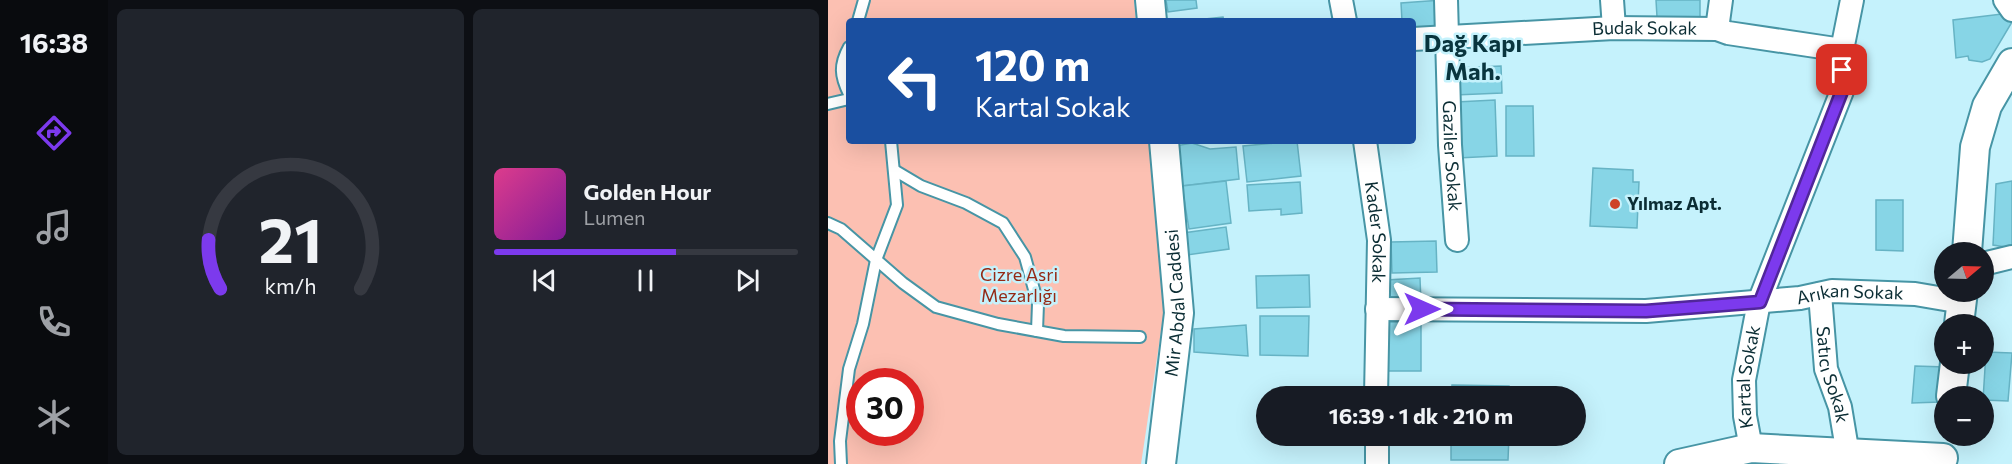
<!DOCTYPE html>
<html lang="tr">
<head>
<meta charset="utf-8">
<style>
	:root { --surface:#171b24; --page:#20242c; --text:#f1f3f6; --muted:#9ea1a6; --line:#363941; --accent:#7c3aed }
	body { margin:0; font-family:Commissioner,sans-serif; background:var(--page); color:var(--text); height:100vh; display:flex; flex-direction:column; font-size:22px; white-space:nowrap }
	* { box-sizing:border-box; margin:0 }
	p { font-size:20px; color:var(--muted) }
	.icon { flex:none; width:33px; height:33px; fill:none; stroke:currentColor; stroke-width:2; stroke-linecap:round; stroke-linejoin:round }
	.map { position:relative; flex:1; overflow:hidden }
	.panel { display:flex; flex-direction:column; gap:9px; padding:9px; background:#0d0f14; width:720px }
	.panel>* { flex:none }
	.banner { position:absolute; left:18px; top:18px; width:570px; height:126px; border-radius:6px; box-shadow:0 6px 24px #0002; background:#1a4fa0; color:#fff; overflow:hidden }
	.needle { width:39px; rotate:71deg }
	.fabs { position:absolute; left:1106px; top:242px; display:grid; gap:12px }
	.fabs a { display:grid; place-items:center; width:60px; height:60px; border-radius:50%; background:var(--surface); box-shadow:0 6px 24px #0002; font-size:30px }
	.speed { position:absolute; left:18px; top:368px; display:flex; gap:12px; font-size:30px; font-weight:700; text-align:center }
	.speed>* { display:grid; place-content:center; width:78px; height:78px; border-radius:50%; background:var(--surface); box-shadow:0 6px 24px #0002; line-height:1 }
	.speed .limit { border:9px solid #d22; background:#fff; color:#111 }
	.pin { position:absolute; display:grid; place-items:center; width:51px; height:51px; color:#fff; margin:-26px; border-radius:12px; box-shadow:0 3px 9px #0006 }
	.me { position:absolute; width:66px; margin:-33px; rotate:90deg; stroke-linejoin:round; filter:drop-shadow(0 0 4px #0008) }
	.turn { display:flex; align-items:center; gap:21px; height:126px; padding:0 30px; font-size:27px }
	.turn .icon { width:78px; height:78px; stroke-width:2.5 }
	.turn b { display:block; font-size:42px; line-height:51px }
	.panel .tile { flex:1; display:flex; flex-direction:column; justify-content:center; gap:9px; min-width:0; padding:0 21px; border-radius:9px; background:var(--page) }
	.panel .dial { align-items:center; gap:0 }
	.dial svg { height:156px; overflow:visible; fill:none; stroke:var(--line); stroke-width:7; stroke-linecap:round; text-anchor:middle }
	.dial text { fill:var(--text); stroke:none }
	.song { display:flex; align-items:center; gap:18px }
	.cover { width:72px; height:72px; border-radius:9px; background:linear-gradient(135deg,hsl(330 70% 55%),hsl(290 70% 35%)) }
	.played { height:6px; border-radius:3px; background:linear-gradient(90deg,var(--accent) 60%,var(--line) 60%) }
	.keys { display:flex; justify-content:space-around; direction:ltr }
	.panel .tiles { flex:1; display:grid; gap:9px; grid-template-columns:repeat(2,1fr) }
	.trip { position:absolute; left:428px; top:386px; width:330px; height:60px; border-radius:30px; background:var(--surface); box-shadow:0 6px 24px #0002; font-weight:700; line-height:60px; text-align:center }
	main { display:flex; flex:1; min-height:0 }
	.tabs { display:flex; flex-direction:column; width:108px; justify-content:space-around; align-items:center; background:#090b0e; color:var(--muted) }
	.tabs .icon { width:42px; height:42px }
	.tabs .on { color:var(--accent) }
	.tabs b { font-size:27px; color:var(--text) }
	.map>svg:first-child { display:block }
	.green { fill:#fcc0b2; fill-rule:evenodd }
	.building { fill:#87d5e6; stroke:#66b3c4; stroke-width:1.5 }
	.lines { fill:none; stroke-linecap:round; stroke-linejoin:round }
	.service-casing { stroke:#4795a5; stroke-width:14 }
	.minor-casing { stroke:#4795a5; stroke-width:26 }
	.tertiary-casing { stroke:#4795a5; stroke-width:32 }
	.service { stroke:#fff; stroke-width:10 }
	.minor { stroke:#fff; stroke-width:22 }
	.tertiary { stroke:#fff; stroke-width:28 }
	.route-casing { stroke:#51269a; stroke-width:15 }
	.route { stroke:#7c3aed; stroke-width:10 }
	.poi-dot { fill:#ce4328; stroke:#c5f2fc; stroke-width:2 }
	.labels { text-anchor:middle; stroke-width:5; stroke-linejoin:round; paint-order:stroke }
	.street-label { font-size:18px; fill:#0b2d34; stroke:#c5f2fc }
	.poi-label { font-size:18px; font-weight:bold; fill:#0b2d34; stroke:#c5f2fc; text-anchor:start }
	.park-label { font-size:18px; fill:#942914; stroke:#c5f2fc }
	.district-label { font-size:24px; font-weight:bold; fill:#09353e; stroke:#c5f2fc }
</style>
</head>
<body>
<main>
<nav class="tabs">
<b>16:38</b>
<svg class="icon on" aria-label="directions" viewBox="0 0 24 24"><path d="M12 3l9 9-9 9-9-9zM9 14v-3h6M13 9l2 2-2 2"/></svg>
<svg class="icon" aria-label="music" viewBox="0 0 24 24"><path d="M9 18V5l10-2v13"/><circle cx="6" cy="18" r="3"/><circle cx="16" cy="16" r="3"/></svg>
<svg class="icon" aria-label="phone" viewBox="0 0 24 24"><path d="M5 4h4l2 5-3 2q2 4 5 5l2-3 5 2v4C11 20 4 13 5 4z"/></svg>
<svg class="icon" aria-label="climate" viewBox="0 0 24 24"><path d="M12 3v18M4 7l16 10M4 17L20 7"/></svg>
</nav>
<section class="panel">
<div class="tiles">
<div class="tile dial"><svg viewBox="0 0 100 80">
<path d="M14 69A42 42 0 1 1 86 69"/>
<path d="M14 69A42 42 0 0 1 8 44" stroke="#7c3aed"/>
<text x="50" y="56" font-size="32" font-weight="700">21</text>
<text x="50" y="72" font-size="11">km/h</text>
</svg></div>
<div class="tile">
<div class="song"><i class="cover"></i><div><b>Golden Hour</b><p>Lumen</p></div></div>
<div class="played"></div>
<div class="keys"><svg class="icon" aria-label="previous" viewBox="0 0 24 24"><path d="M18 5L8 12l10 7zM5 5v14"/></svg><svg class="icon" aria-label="pause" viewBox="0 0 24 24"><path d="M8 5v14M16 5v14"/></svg><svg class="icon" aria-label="next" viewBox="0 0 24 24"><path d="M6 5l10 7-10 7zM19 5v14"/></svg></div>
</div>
</div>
</section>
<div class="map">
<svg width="1184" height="464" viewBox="0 0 1184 464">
	<rect width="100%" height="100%" fill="#c5f2fc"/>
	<path class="green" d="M0,0H306L308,21H21V141H321L337,305L313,464H0ZM32,381H82V432H32Z"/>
	<g class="building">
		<path d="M338,0H368L369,8L340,12Z"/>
		<path d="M614,0V30L585,32V21H574L573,3Z"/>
		<path d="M828,0H872V17H829Z"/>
		<path d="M1182,13L1184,22L1162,59L1154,62L1141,60L1140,56L1128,58L1125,20Z"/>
		<path d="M395,17L396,21H358Z"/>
		<path d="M673,66L674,93L627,95L625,68Z"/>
		<path d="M667,100L669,156L630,158L628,102Z"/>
		<path d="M678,106H705L706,156H678Z"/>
		<path d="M469,141L473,176L419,182L415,146Z"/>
		<path d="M364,143L382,149L408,147L411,179L354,186L349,172L347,146Z"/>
		<path d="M765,168L805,170V182H811L809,228L762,226Z"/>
		<path d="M398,181L403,223L361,229L354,186Z"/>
		<path d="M1184,181V248L1165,245L1168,184Z"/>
		<path d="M472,182L474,213L453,215V209L421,211L419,185Z"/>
		<path d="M1048,200H1075V251L1048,250Z"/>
		<path d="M398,227L401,249L359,255L355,233Z"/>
		<path d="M608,241L609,272L564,273L563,242Z"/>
		<path d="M481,275L482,307L429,308L428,276Z"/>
		<path d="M592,278L593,304L559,305L558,280Z"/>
		<path d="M432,316H481L480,356L432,355Z"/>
		<path d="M560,322H593V371H559Z"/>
		<path d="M418,325L420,356L366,352V329Z"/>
		<path d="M1158,352L1184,353L1180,401L1155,400Z"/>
		<path d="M1087,366L1118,367L1113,402L1084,403Z"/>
		<path d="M624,385L681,386V396H623Z"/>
		<path d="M623,435H681L680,460H623Z"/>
	</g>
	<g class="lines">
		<defs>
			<g id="service">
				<path d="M30,21L36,0"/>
				<path d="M21,47C11,65 12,76 21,94"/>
				<path d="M0,104L21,99"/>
				<path d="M66,170L93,186L138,203L175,223L197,257L210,304L209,331"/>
				<path d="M0,223L13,229L75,283L108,307L170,324L236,336L312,337"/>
				<path d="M13,464L12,441L21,369L35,324L48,260L69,205L63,141"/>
			</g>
			<g id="minor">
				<path d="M513,0L517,21"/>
				<path id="s1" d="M618,0L622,145L629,240"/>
				<path d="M784,0L786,28"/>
				<path d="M1177,0L1184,10"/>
				<path d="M889,29L893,0"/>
				<path id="s2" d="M585,39L786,28L889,29L900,33L1014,50"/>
				<path id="s3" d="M537,141L551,240L548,396"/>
				<path d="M1155,264L1184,257"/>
				<path id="s4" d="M992,294L998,369L1012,407L1020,455"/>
				<path id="s5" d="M549,309L818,311L972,298L1004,291L1087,294L1134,302"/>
				<path d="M549,435V464"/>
				<path id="s6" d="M923,448L917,416L916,380L931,302L1014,91V50L1024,0"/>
			</g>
			<g id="tertiary">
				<path d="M322,0L324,21"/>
				<path d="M1139,252L1147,147L1159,106L1184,63"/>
				<path d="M1131,324L1135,291"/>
				<path d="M1123,396L1127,363"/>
				<path id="s7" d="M333,464L351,313L336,141"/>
				<path d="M851,464L923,448L1115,458"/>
			</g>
		</defs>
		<use href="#service" class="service-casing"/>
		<use href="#minor" class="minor-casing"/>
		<use href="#tertiary" class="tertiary-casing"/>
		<use href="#service" class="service"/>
		<use href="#minor" class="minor"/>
		<use href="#tertiary" class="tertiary"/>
	</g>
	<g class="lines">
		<defs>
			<path id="route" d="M594,309L818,311L932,302L1014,91V70"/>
		</defs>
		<use href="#route" class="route-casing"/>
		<use href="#route" class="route"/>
	</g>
	<circle class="poi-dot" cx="787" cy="204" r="6"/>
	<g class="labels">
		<g class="street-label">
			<text dy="6" stroke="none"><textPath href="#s2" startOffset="232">Budak Sokak</textPath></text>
			<text dy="6" stroke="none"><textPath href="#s1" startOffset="156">Gaziler Sokak</textPath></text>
			<text dy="6" stroke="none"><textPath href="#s3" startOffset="92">Kader Sokak</textPath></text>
			<text dy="6" stroke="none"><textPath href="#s5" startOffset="474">Arıkan Sokak</textPath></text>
			<text dy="6" stroke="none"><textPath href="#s7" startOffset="162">Mir Abdal Caddesi</textPath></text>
			<text dy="6" stroke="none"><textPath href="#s4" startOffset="82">Satıcı Sokak</textPath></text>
			<text dy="6" stroke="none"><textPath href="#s6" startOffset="72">Kartal Sokak</textPath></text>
		</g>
		<g class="poi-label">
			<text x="799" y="210">Yılmaz Apt.</text>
		</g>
		<g class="park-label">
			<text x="191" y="281">Cizre Asri<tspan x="191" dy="21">Mezarlığı</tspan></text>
		</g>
		<g class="district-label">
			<text x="645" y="52">Dağ Kapı<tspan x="645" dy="28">Mah.</tspan></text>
		</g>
	</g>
</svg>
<div class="fabs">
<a><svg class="needle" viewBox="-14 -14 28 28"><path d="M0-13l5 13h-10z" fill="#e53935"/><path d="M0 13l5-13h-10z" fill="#9ea1a6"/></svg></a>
<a>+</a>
<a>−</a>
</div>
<div class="speed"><div class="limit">30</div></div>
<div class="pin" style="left:1014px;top:70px;background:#d93025"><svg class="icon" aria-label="arrive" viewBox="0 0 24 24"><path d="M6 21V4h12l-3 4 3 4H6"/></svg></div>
<svg class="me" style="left:594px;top:309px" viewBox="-20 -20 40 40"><path d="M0-17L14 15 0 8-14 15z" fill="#7c3aed" stroke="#fff" stroke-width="4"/></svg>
<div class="trip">16:39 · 1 dk · 210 m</div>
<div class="banner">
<div class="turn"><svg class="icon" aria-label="left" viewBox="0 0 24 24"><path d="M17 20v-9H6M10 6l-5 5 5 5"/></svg><div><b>120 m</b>Kartal Sokak</div></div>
</div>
</div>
</main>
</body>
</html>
